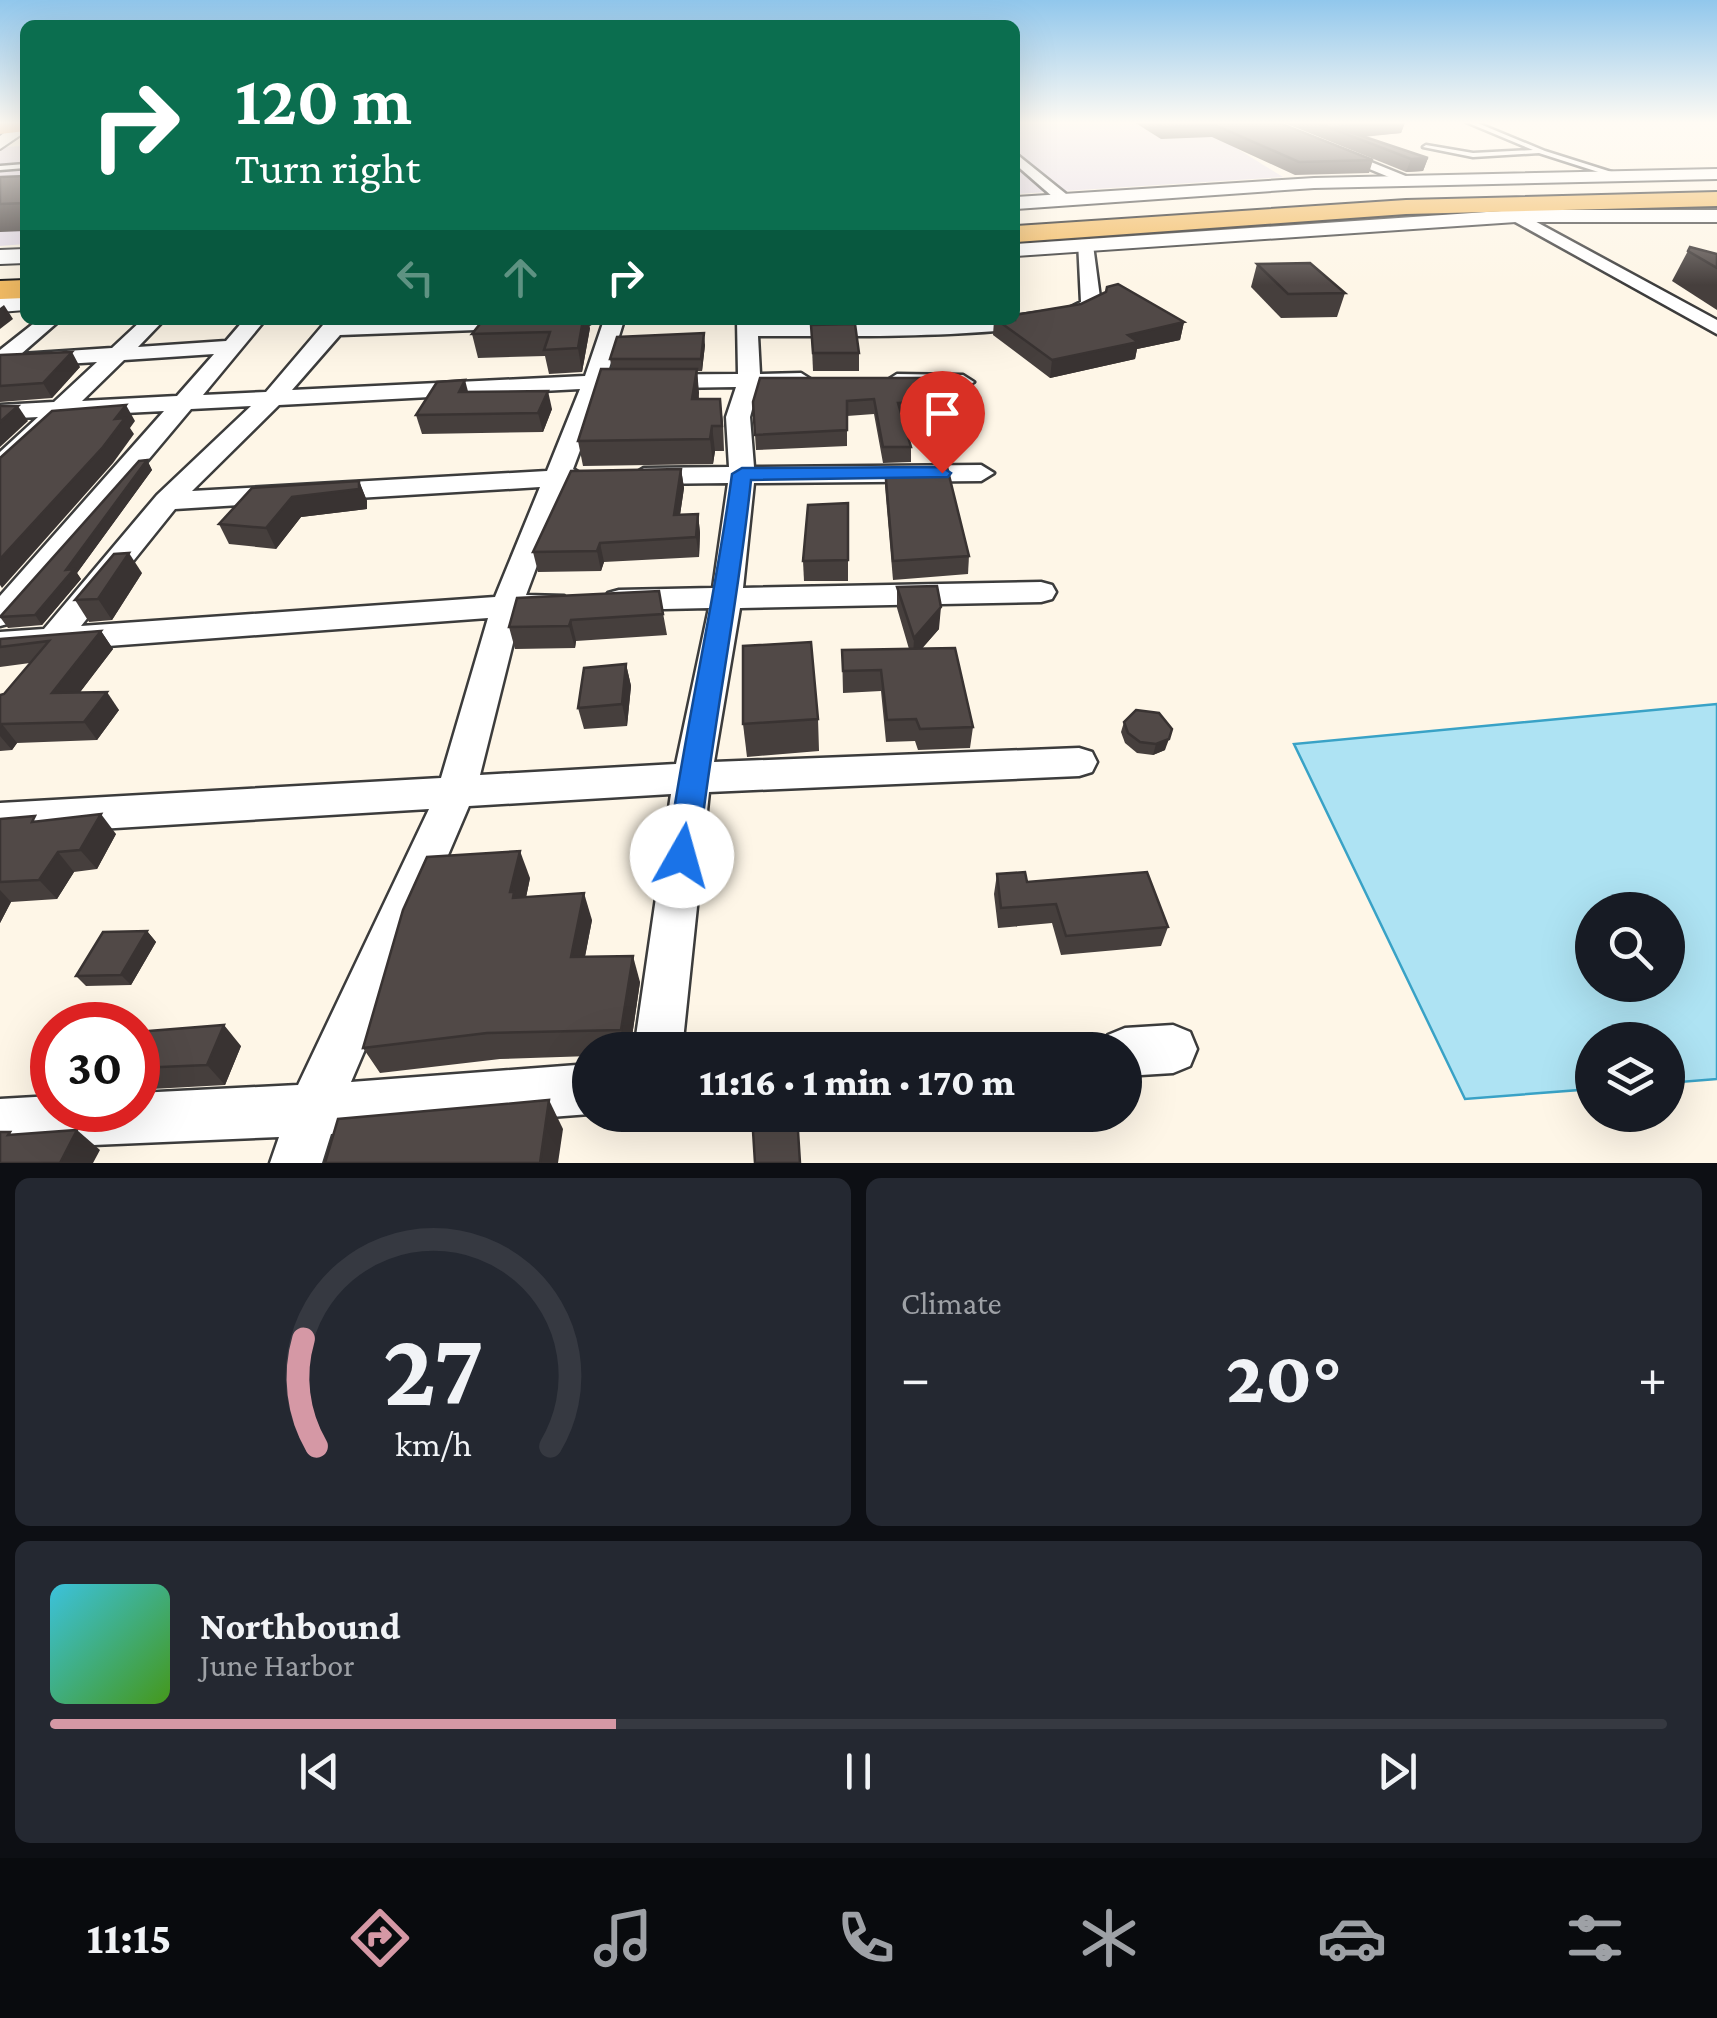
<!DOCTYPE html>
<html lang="en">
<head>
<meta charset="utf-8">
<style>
	:root { --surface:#171b24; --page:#242831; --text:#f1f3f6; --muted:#9ea1a6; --line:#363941; --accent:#d598a5 }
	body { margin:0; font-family:"Crimson Pro",serif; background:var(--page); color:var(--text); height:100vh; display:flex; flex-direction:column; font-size:38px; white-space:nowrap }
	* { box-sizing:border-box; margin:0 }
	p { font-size:32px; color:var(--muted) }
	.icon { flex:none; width:55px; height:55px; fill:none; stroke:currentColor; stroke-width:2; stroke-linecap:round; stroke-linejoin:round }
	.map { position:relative; height:1163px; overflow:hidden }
	.details { display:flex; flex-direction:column; gap:15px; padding:15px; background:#0d0f14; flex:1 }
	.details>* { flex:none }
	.guide { position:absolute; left:20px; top:20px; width:1000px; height:305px; border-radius:15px; box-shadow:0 10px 40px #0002; background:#0b6e4f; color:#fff; overflow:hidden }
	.tools { position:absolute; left:1575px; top:892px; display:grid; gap:20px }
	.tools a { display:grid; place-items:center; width:110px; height:110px; border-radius:50%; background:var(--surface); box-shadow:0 10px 40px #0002; font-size:50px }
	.speed { position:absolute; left:30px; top:1002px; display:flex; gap:20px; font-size:50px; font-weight:700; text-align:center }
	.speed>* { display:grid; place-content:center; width:130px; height:130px; border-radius:50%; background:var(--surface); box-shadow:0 10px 40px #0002; line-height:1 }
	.speed .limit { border:15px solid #d22; background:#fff; color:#111 }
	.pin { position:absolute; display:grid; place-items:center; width:85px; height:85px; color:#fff; margin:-102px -42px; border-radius:50% 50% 50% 0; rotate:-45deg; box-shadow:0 0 10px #0007 }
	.pin .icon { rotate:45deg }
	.me { position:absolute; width:110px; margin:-55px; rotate:7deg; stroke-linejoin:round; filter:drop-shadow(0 0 8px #0008) }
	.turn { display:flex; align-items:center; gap:35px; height:210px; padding:0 50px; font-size:45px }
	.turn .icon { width:130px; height:130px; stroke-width:2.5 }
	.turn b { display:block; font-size:70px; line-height:85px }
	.lanes { display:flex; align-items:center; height:95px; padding:0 50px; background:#0003; justify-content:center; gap:50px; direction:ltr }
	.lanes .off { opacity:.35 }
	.big { font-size:75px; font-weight:800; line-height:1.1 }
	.details .card { flex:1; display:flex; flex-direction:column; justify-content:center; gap:15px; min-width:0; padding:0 35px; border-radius:15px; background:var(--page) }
	.details .dial { align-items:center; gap:0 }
	.dial svg { height:260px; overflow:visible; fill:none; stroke:var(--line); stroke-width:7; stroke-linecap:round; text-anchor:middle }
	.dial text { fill:var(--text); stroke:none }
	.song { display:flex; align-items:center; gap:30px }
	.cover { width:120px; height:120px; border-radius:15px; background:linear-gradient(135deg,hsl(190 70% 55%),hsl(100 70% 35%)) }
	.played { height:10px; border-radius:5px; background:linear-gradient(90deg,var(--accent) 35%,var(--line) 35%) }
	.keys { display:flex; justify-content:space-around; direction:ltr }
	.heat { display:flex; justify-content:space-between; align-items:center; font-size:55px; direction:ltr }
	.details .tiles { flex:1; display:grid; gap:15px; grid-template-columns:1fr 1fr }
	.card:last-child { grid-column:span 2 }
	.trip { position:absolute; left:572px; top:1032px; width:570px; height:100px; border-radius:50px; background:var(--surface); box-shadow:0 10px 40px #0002; font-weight:800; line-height:100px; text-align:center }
	.tab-bar { display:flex; height:160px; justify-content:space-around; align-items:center; background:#090b0e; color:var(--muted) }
	.tab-bar .icon { width:70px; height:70px }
	.tab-bar .active { color:var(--accent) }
	.tab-bar b { font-size:45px; color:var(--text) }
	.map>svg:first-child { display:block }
	.industrial { fill:#e6dde9 }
	.water { fill:#aee3f3; stroke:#39a2c6; stroke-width:2.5; fill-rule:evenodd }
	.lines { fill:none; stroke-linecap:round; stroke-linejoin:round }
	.service-casing { stroke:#3c3c3c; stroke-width:5 }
	.minor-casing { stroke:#3c3c3c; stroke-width:5 }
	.tertiary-casing { stroke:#3c3c3c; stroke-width:4 }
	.primary-casing { stroke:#1a1a1a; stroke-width:4 }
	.trunk-casing { stroke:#1a1a1a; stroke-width:5 }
	.service { fill:#fff; fill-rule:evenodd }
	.minor { fill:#fff; fill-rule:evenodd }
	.tertiary { fill:#fff; fill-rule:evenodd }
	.primary { fill:#f2bb63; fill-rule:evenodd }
	.trunk { fill:#f0a05c; fill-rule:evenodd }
	.wall { fill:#463f3d }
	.shaded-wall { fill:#393332 }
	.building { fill:#514947; stroke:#393332; stroke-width:2.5 }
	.route { fill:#1a73e8; stroke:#114b97; stroke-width:2.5 }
</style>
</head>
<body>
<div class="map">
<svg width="1717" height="1163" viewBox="0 0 1717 1163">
	<rect width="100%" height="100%" fill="#fef6e7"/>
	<g class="industrial">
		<path d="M1015,122H1194L1283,177L1015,194Z"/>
		<path d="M25,146V244L0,246V147Z"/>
	</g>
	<path class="water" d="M1717,704V1079L1668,1083V1040H1592V1089L1465,1099L1294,744ZM1592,910H1668V985H1592Z"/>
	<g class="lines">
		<defs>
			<g id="service">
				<path d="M1466,122H1475L1545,151L1621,175L1614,177L1539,153L1473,157L1423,147L1426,145L1473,153L1533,150Z"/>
				<path d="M25,164V168L0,170V166Z"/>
			</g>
			<g id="minor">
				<path d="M1255,122H1272L1418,181L1406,184Z"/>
				<path d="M1015,153L1071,198V204H1061L1015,164Z"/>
				<path d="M1516,211L1717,320V334L1510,219L1508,216Z"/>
				<path d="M1078,241L1093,245L1101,305C1062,343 821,335 758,336L760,374L801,373L812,380L801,387H758L750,417L754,467L981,465L994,473L981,481L754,483L743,588L1041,582L1052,585L1056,592L1052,599L1041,602L740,608L714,762L1079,748L1092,752L1097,762L1092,772L1079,776L709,792L682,1050H634L671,794L469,806L351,1082L590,1064V1114L331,1134L322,1163H270L279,1137L0,1149V1099L52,1096V1110H138V1093L298,1085L429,809L0,835V803L441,778L488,618L0,654V632L44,629L157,495L251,406L191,409L11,623L0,626V596L164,411L67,416L9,471L0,474V452L38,417L0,419V405L54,402L97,362L0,368V350L38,320H60L21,354L112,348L142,320H164L138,347L226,341L244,320H265L203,395L266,392L323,325L330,323L595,320L585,326L340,335L292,390L585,376L604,320H624L607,375L738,374L737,320H757V324L1015,320V316L1067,309L1081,302ZM214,354L177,396L82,401L124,360ZM736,387L726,417L729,467L644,468L631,476L644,484L728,483L713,588L619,590L608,593L604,600L608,607L619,610L709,608L676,764L480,775L520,615L564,610L568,603L564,596L526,595L567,485L582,483L586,477L573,469L603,389ZM580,389L547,471L192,491L279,405ZM540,487L495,597L81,626L175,509Z"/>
				<path d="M897,374L963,375L974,382L963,389L889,386L886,381Z"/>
				<path d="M1173,1025L1190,1032L1197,1049L1190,1066L1173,1073L1125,1076V1050H1102L1108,1035L1125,1028Z"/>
			</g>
			<g id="tertiary">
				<path d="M18,122H25V132L0,149V136Z"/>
				<path d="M1717,169V179L1314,188L1015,209V197L1314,178Z"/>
				<path d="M1516,210H1717V222H1516L1015,256V244Z"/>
				<path d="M25,249V263L0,264V250Z"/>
				<path d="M25,296V310L0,312V298Z"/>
			</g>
			<g id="primary">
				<path d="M1717,192V206L1406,214L1015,242V226L1406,200Z"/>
				<path d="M25,280V298L0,299V281Z"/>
			</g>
			<path id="trunk" d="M0,122H25V131L0,134Z"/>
		</defs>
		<use href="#service" class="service-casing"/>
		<use href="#minor" class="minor-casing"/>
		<use href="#tertiary" class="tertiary-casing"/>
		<use href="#primary" class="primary-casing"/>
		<use href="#trunk" class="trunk-casing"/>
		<use href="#service" class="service"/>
		<use href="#minor" class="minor"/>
		<use href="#tertiary" class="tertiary"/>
		<use href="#primary" class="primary"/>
		<use href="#trunk" class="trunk"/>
	</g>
	<g class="wall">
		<path d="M1134,122H1277L1373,160L1369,173L1295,175L1212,137L1161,139Z"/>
		<path d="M1282,122H1405L1401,133L1363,137L1428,158L1423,171L1406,172Z"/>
		<path d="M25,176V231L0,232V177Z"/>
		<path d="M1690,247L1717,254V310L1672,281Z"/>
		<path d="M1257,264L1345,293L1337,317L1281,318L1251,287Z"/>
		<path d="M994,320H1015L1184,322L1180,340L1137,349L1135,359L1050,378L993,335Z"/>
		<path d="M811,325L859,353V371H813Z"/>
		<path d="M590,328L582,372L549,374L545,356L478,358L472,334Z"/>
		<path d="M705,345L702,371H697L699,399H720L723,423L724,451H715L713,464L583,466L578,441L612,369L610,359Z"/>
		<path d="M0,355L80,367L52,398L0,402Z"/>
		<path d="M760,378L940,402L939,417L903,418L911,447V462L883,463L874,414L847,416V446L756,450L753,402Z"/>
		<path d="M468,392L552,409L543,432L422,434L416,415Z"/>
		<path d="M147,460L152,470L77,573L81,579L42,625L8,628L0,617Z"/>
		<path d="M885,468L969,556L968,574L893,580L885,486Z"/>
		<path d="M681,469L684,488L680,515L698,514L700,533L699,557L604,562L601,571L538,572L533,552Z"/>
		<path d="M359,481L367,501V509L301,517L276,549L229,544L219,524Z"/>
		<path d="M848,503V581H804L803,561Z"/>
		<path d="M142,573L112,620L89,622L75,600Z"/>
		<path d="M897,587L939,629L922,648L973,727L970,748L918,750L915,741L886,742L881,691L843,693L842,650L909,649L897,608Z"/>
		<path d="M659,591L667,635L576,641L575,648L515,649L509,627Z"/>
		<path d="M101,631L113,649L80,692L119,710L97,740L17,743L12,750L0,751V695L4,694L30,663L0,667V639Z"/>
		<path d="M626,664L631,686L627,726L584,729L578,708Z"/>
		<path d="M818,719L819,751L747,757L743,724Z"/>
		<path d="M1124,722L1165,750L1153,755L1137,753L1125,743L1121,732Z"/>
		<path d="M0,819L39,821L116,834L97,869L74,872L57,899L11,902L0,923Z"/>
		<path d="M997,874L1168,927L1161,946L1061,955L1052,923L998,928L994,894Z"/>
		<path d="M530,878L526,897L592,920L585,956L640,982L630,1050H590V1056L500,1059L380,1073L363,1048Z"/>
		<path d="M147,931L156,942L131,985L86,986L76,976Z"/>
		<path d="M241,1046L225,1085L152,1089L138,1074V1056Z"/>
	</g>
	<g class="shaded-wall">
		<path d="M1405,122L1401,133L1354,137L1335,127Z"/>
		<path d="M1428,158L1423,171L1406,172L1411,159Z"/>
		<path d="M4,305L13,319L0,329V308Z"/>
		<path d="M583,320H588L590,328L582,372L578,348Z"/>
		<path d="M1184,322L1180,340L1137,349L1135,359L1050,378L1052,360L1128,335Z"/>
		<path d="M704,333L705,345L702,371L701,359Z"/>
		<path d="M72,352L80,367L52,398L43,383Z"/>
		<path d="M697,369L699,393L695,424L692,399Z"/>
		<path d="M465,380L470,399L459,392Z"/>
		<path d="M548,391L552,409L543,432L538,413Z"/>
		<path d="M126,405L135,421L130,428L134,434L113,463L2,588L0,585V559Z"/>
		<path d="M18,406L28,421L0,447V422Z"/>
		<path d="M712,426L715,451L713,464L710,439Z"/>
		<path d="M147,460L152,470L77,573L81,579L42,625L35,615L83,545Z"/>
		<path d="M681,469L684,488L677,535L674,515Z"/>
		<path d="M359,481L367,501V509L301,517L276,549L266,528L292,497Z"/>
		<path d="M698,514L700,533L699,557L696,537Z"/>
		<path d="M600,543L604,562L601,571L597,551Z"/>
		<path d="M129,553L142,573L112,620L98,599Z"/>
		<path d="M941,607L939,629L913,659L914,638Z"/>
		<path d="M571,620L576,641L575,648L569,626Z"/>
		<path d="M101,631L113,649L65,712L52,693Z"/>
		<path d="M626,664L631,686L627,726L622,704Z"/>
		<path d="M107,692L119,710L97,740L84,722Z"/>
		<path d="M2,724L17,743L12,750L0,736V727Z"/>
		<path d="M1169,739L1165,750L1153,755L1156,744Z"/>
		<path d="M101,814L116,834L97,869L80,850Z"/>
		<path d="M520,851L530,878L523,912L510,892Z"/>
		<path d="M58,852L74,872L57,899L39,880Z"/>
		<path d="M0,890L11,902L0,923Z"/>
		<path d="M584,893L592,920L580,983L571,957Z"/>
		<path d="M147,931L156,942L131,985L121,975Z"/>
		<path d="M633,956L640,982L630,1050H627L621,1030Z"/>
		<path d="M224,1025L241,1046L225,1085L207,1065Z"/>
		<path d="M549,1100L563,1129L558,1163H540Z"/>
		<path d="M77,1130L100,1150L93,1163H60Z"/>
	</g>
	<g class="building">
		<path d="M1154,122H1277L1373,160L1299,162L1215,125L1163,127Z"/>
		<path d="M1315,122H1400L1335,127L1428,158L1411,159Z"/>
		<path d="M25,176V203L0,204V177Z"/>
		<path d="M1690,247L1717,254V268L1688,251Z"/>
		<path d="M1310,263L1345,293L1288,294L1257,264Z"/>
		<path d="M1118,284L1184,322L1128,335L1138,342L1052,360L997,320H1015V315L1081,304L1106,292L1107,287Z"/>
		<path d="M483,320H583L578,348L544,350L550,332L472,334Z"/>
		<path d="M855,324L859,353H813L811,325Z"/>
		<path d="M704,333L701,359H610L617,337Z"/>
		<path d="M72,352L43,383L0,386V355Z"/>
		<path d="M601,369H697L692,399H720L722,426H712L710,439L578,441Z"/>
		<path d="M760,378H933L940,402L898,403L911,447H883L874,399L847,401V430L755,435L753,402Z"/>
		<path d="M465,380L459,392L548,391L538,413L416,415L437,382Z"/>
		<path d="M126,405L115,419L125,418L103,447L0,559V458L52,411Z"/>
		<path d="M0,406H18L0,422Z"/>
		<path d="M147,460L66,570L74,569L35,615L0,617L139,461Z"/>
		<path d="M947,467L969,556L893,561L885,468Z"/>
		<path d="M681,469L674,515L698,514L696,537L600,543L597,551L533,552L571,471Z"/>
		<path d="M359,481V489L292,497L266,528L219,524L252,488Z"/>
		<path d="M848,503V560L803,561L808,505Z"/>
		<path d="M129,553L98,599L75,600L114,554Z"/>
		<path d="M937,586L941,607L914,638L897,587Z"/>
		<path d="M659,591L663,614L571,620L569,626L509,627L517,598Z"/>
		<path d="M101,631L52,693L107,692L84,722L2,724L0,727V695L4,694L49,641L0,647V639Z"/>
		<path d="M811,642L818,719L743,724V646Z"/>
		<path d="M955,648L973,727L920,729L916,719L887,720L881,670L843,671L842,650Z"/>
		<path d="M626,664L622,704L578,708L584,668Z"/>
		<path d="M1136,710L1159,713L1172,729L1169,739L1156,744L1140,742L1128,733L1124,722Z"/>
		<path d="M101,814L80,850L58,852L39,880L0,882V819L35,816L32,822Z"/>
		<path d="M520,851L510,892H514L513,898L584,893L571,957L633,956L621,1030L487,1033L363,1048L403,910L427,857Z"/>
		<path d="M1025,872L1027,882L1147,872L1168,927L1066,936L1056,904L1001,908L997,874Z"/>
		<path d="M147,931L121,975L76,976L103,932Z"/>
		<path d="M224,1025L207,1065L138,1068V1056L149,1031Z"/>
		<path d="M549,1100L540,1163H325L338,1119Z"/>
		<path d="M752,1115H797L800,1163H755Z"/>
		<path d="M77,1130L60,1163H0V1132H10L8,1135Z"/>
	</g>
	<linearGradient id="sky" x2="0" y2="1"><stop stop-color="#91c7ec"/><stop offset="0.43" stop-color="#fffbf4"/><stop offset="1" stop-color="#fffbf4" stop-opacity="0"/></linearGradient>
	<rect width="1717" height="285" fill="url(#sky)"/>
	<path class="route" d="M942,467L951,473L948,477L751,480C738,606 712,730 698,856L693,865L682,869L672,865L667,856C685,727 715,602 732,474L742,468Z"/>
</svg>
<div class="tools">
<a><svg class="icon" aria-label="search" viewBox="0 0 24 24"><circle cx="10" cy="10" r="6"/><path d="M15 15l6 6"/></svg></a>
<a><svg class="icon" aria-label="layers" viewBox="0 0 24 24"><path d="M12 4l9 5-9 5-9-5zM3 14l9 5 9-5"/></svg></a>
</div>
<div class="speed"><div class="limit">30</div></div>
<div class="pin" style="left:942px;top:473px;background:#d93025"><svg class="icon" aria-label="arrive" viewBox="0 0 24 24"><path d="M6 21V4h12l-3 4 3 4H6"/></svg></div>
<svg class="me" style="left:682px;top:856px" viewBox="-20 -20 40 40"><circle r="19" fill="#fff"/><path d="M0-13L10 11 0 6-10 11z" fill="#1a73e8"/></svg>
<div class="trip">11:16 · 1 min · 170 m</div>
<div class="guide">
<div class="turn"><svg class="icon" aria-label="right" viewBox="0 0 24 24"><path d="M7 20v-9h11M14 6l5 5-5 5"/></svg><div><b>120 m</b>Turn right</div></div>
<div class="lanes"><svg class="icon off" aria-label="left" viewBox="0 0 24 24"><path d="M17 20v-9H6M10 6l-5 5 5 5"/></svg><svg class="icon off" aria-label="ahead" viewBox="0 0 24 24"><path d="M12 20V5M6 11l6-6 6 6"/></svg><svg class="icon" aria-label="right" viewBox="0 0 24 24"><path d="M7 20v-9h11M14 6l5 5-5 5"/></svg></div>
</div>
</div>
<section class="details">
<div class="tiles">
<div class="card dial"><svg viewBox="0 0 100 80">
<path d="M14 69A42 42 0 1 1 86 69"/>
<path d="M14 69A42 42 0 0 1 10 36" stroke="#d598a5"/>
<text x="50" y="56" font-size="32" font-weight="700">27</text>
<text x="50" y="72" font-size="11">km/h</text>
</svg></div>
<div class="card"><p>Climate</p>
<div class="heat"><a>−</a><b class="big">20°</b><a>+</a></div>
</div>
<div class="card">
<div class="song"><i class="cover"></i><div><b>Northbound</b><p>June Harbor</p></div></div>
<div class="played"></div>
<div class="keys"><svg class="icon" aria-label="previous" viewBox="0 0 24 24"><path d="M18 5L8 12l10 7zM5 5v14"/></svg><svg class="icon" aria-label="pause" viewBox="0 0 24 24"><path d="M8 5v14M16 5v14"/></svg><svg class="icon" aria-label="next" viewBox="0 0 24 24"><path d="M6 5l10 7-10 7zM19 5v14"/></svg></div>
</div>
</div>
</section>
<nav class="tab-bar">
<b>11:15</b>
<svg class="icon active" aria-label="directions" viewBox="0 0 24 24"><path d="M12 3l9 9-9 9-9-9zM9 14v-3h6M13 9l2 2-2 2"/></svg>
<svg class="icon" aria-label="music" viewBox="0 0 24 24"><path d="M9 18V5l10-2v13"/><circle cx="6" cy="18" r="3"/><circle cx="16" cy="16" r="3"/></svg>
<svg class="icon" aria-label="phone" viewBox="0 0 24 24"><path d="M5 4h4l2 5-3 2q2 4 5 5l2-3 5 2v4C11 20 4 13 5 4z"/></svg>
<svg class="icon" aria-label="climate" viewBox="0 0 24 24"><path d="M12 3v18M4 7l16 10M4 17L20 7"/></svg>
<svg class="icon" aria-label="car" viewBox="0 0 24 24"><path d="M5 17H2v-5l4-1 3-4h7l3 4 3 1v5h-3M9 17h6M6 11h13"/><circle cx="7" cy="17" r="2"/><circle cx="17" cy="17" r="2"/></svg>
<svg class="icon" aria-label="filters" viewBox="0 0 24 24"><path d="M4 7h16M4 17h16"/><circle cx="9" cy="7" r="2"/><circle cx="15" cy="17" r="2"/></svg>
</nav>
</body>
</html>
